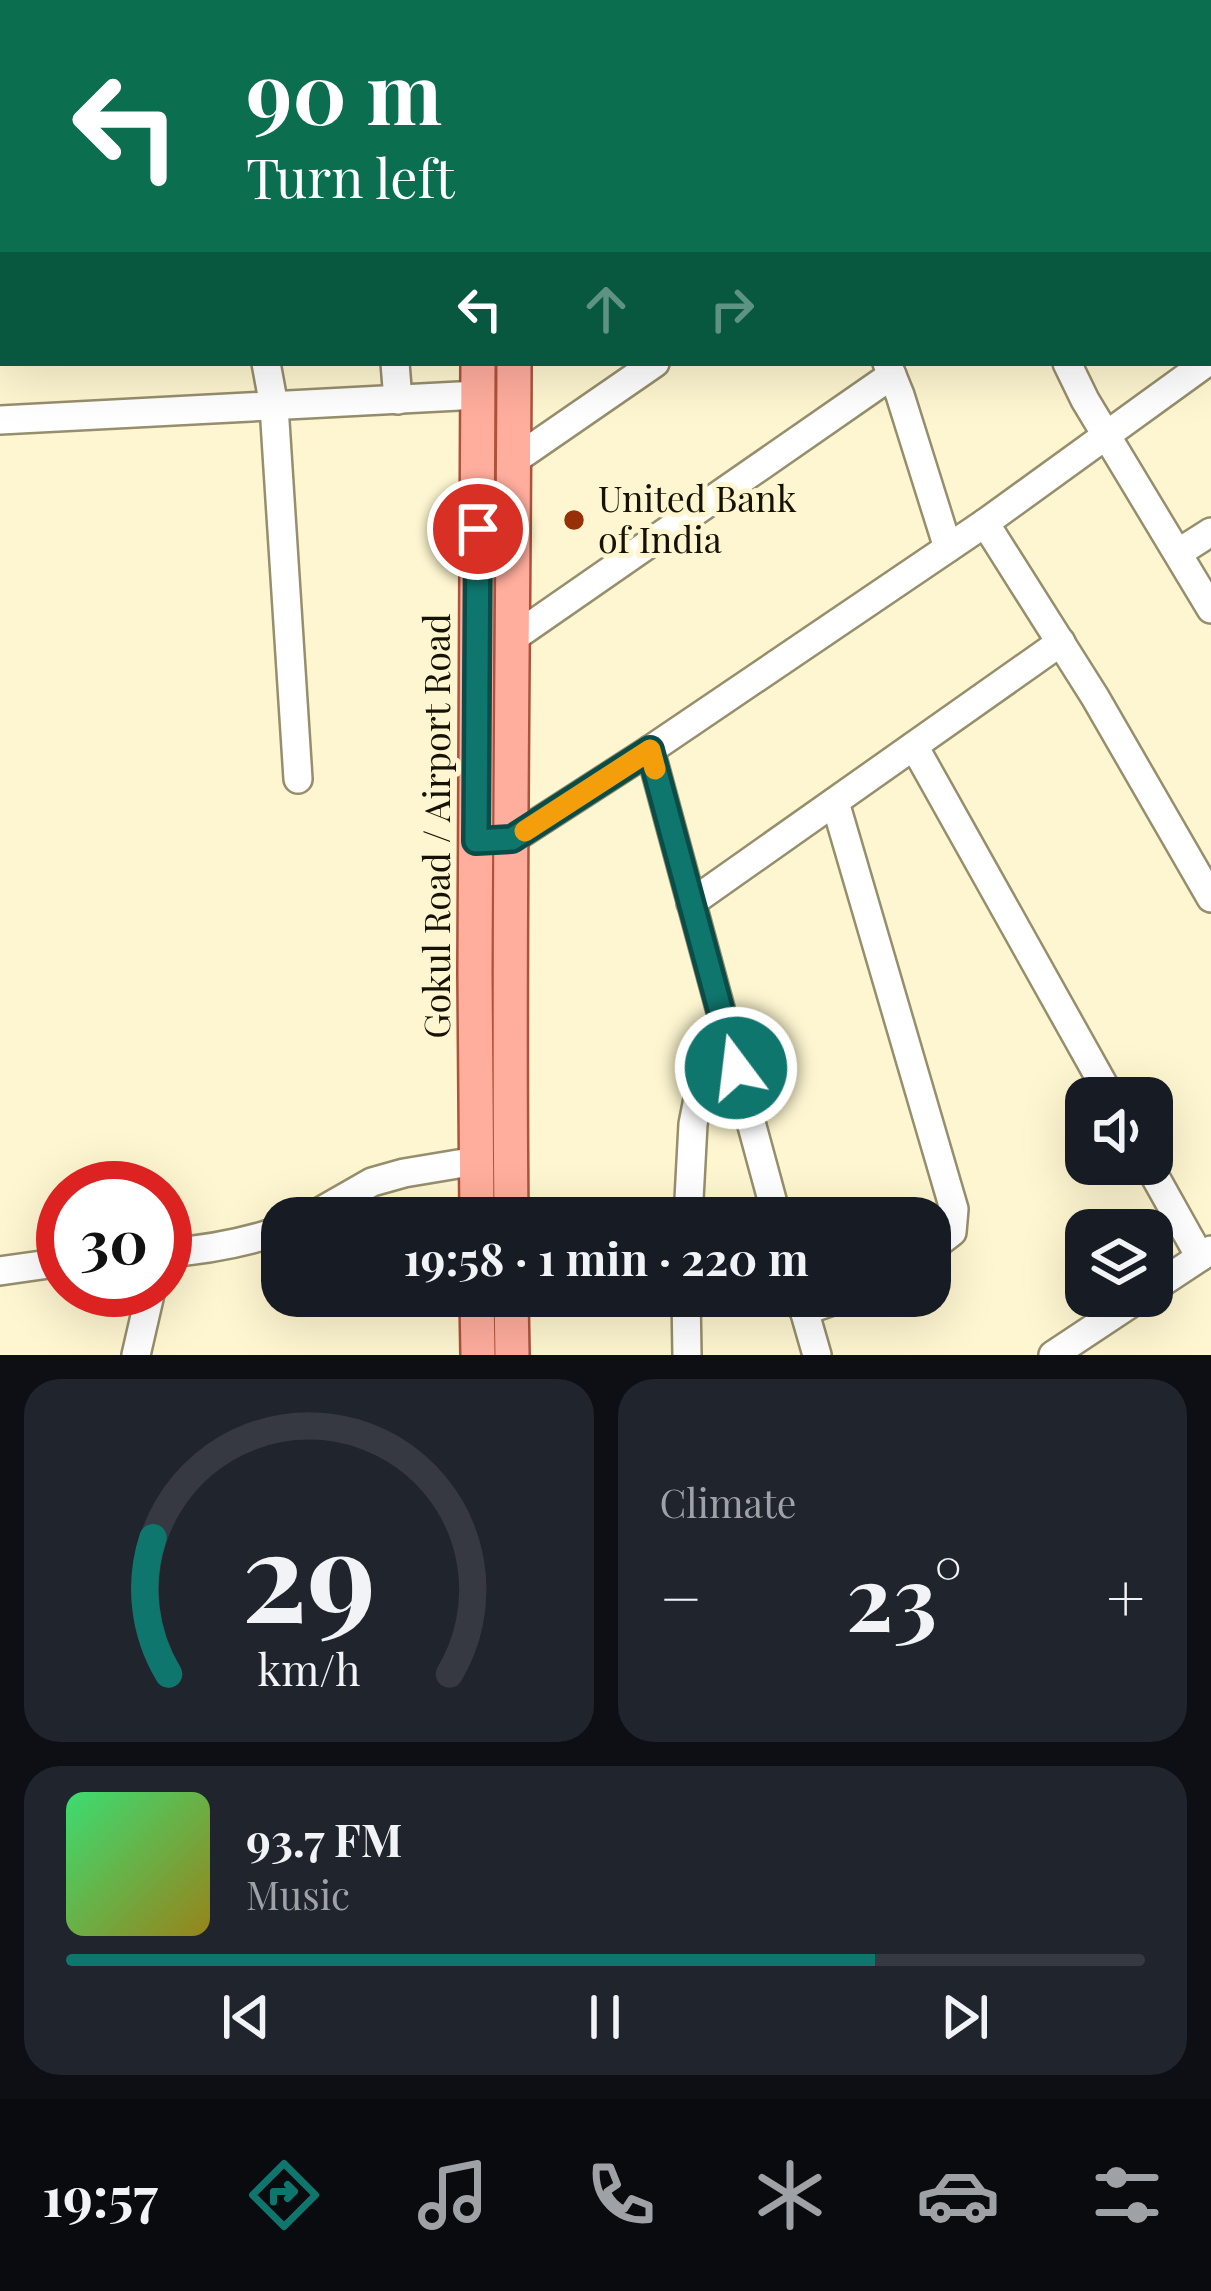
<!DOCTYPE html>
<html lang="en">
<head>
<meta charset="utf-8">
<style>
	:root { --surface:#171b24; --page:#20242c; --text:#f1f3f6; --muted:#9ea1a6; --line:#363941; --accent:#0f766e }
	body { margin:0; font-family:"Playfair Display",serif; background:var(--page); color:var(--text); height:100vh; display:flex; flex-direction:column; font-size:45px; white-space:nowrap }
	* { box-sizing:border-box; margin:0 }
	p { font-size:39px; color:var(--muted) }
	.icon { flex:none; width:66px; height:66px; fill:none; stroke:currentColor; stroke-width:2; stroke-linecap:round; stroke-linejoin:round }
	.map { position:relative; height:1355px; overflow:hidden }
	.side { display:flex; flex-direction:column; gap:24px; padding:24px; background:#0d0f14; flex:1 }
	.side>* { flex:none }
	.guide { position:absolute; left:0px; top:0px; width:1212px; height:366px; box-shadow:0 12px 48px #0002; background:#0b6e4f; color:#fff; overflow:hidden }
	.tools { position:absolute; left:1065px; top:1077px; display:grid; gap:24px }
	.tools a { display:grid; place-items:center; width:108px; height:108px; border-radius:24px; background:var(--surface); box-shadow:0 12px 48px #0002; font-size:60px }
	.speed { position:absolute; left:36px; top:1161px; display:flex; gap:24px; font-size:60px; font-weight:700; text-align:center }
	.speed>* { display:grid; place-content:center; width:156px; height:156px; border-radius:50%; background:var(--surface); box-shadow:0 12px 48px #0002; line-height:1 }
	.speed .limit { border:18px solid #d22; background:#fff; color:#111 }
	.pin { position:absolute; display:grid; place-items:center; width:102px; height:102px; color:#fff; margin:-51px; border:6px solid #fff; border-radius:50%; box-shadow:0 3px 12px #0007 }
	.me { position:absolute; width:132px; margin:-66px; rotate:345deg; stroke-linejoin:round; filter:drop-shadow(0 0 9px #0008) }
	.turn { display:flex; align-items:center; gap:42px; height:252px; padding:0 48px; font-size:54px }
	.turn .icon { width:156px; height:156px; stroke-width:2.5 }
	.turn b { display:block; font-size:84px; line-height:102px }
	.lanes { display:flex; align-items:center; height:114px; padding:0 48px; background:#0003; justify-content:center; gap:60px; direction:ltr }
	.lanes .off { opacity:.35 }
	.big { font-size:90px; font-weight:700; line-height:1.1 }
	.side .widget { flex:1; display:flex; flex-direction:column; justify-content:center; gap:18px; min-width:0; padding:0 42px; border-radius:36px; background:var(--page) }
	.side .dial { align-items:center; gap:0 }
	.dial svg { height:312px; overflow:visible; fill:none; stroke:var(--line); stroke-width:7; stroke-linecap:round; text-anchor:middle }
	.dial text { fill:var(--text); stroke:none }
	.song { display:flex; align-items:center; gap:36px }
	.cover { width:144px; height:144px; border-radius:18px; background:linear-gradient(135deg,hsl(140 70% 55%),hsl(50 70% 35%)) }
	.played { height:12px; border-radius:6px; background:linear-gradient(90deg,var(--accent) 75%,var(--line) 75%) }
	.keys { display:flex; justify-content:space-around; direction:ltr }
	.heat { display:flex; justify-content:space-between; align-items:center; font-size:66px; direction:ltr }
	.side .tiles { flex:1; display:grid; gap:24px; grid-template-columns:1fr 1fr }
	.widget:last-child { grid-column:span 2 }
	.trip { position:absolute; left:261px; top:1197px; width:690px; height:120px; border-radius:36px; background:var(--surface); box-shadow:0 12px 48px #0002; font-weight:700; line-height:120px; text-align:center }
	.dock { display:flex; height:192px; justify-content:space-around; align-items:center; background:#090b0e; color:var(--muted) }
	.dock .icon { width:84px; height:84px }
	.dock .active { color:var(--accent) }
	.dock b { font-size:54px; color:var(--text) }
	.map>svg:first-child { display:block }
	.lines { fill:none; stroke-linecap:round; stroke-linejoin:round }
	.minor-casing { stroke:#968e6c; stroke-width:32 }
	.major-casing { stroke:#ad533d; stroke-width:38 }
	.minor { stroke:#fff; stroke-width:27 }
	.major { stroke:#ffad9d; stroke-width:33 }
	.route-casing { stroke:#0a4d48; stroke-width:30 }
	.route { stroke:#0f766e; stroke-width:21 }
	.slow { stroke:#f59e0b; stroke-width:21 }
	.poi-dot { fill:#963007; stroke:#fef6d0; stroke-width:4.5 }
	.labels { text-anchor:middle; stroke-width:10; stroke-linejoin:round; paint-order:stroke }
	.poi-label { font-size:36px; fill:#151205; stroke:#fef6d0; text-anchor:start }
	.street-label { font-size:36px; fill:#151205; stroke:#fef6d0 }
</style>
</head>
<body>
<div class="map">
<svg width="1211" height="1355" viewBox="0 0 1211 1355">
	<rect width="100%" height="100%" fill="#fef6d0"/>
	<g class="lines">
		<defs>
			<g id="minor">
				<path d="M368,0V3"/>
				<path d="M700,0V3"/>
				<path d="M929,0L930,3"/>
				<path d="M1100,0L1101,3"/>
				<path d="M1209,272L1211,277"/>
				<path d="M266,363L274,406L298,779"/>
				<path d="M395,363L398,400"/>
				<path d="M887,363L900,395L948,548"/>
				<path d="M1067,363L1085,400L1211,609"/>
				<path d="M0,420L478,395"/>
				<path d="M513,461L655,363"/>
				<path d="M985,523L1095,697L1211,898"/>
				<path d="M1178,553L1211,532"/>
				<path d="M513,638L892,375"/>
				<path d="M914,746L1111,1098"/>
				<path d="M650,750L777,1218"/>
				<path d="M835,802L954,1209L952,1232L930,1249"/>
				<path d="M494,840L512,839L650,750L985,523L1206,363"/>
				<path d="M691,903L1061,642"/>
				<path d="M1148,1164L1200,1257"/>
				<path d="M309,1218L372,1182L404,1173L476,1161"/>
				<path d="M688,1218L693,1124L699,1094L726,1030"/>
				<path d="M165,1253C205,1250 244,1243 282,1230"/>
				<path d="M0,1271L63,1262"/>
				<path d="M1152,1289L1211,1250"/>
				<path d="M686,1296L687,1355"/>
				<path d="M800,1296L817,1355"/>
				<path d="M804,1311L847,1296"/>
				<path d="M136,1355L151,1290"/>
				<path d="M1053,1355L1142,1296"/>
			</g>
			<g id="major">
				<path d="M480,3V0"/>
				<path d="M514,3V0"/>
				<path d="M477,1218L475,973L478,363"/>
				<path d="M511,1218C508,933 513,648 514,363"/>
				<path d="M477,1296L478,1355"/>
				<path d="M511,1296L512,1355"/>
			</g>
		</defs>
		<use href="#minor" class="minor-casing"/>
		<use href="#major" class="major-casing"/>
		<use href="#minor" class="minor"/>
		<use href="#major" class="major"/>
	</g>
	<g class="lines">
		<defs>
			<path id="route" d="M478,529L476,841L512,839L650,750L736,1068"/>
		</defs>
		<use href="#route" class="route-casing"/>
		<use href="#route" class="route"/>
		<path class="slow" d="M525,831L650,750L655,769"/>
	</g>
	<circle class="poi-dot" cx="574" cy="520" r="12"/>
	<g class="labels">
		<g class="poi-label">
			<text x="598" y="512">United Bank<tspan x="598" dy="41">of India</tspan></text>
		</g>
		<g class="street-label">
			<text transform="translate(437 826) rotate(-90)" y="13">Gokul Road / Airport Road</text>
		</g>
	</g>
</svg>
<div class="tools">
<a><svg class="icon" aria-label="sound" viewBox="0 0 24 24"><path d="M4 9h4l5-4v14l-5-4H4zM17 9q2 3 0 6"/></svg></a>
<a><svg class="icon" aria-label="layers" viewBox="0 0 24 24"><path d="M12 4l9 5-9 5-9-5zM3 14l9 5 9-5"/></svg></a>
</div>
<div class="speed"><div class="limit">30</div></div>
<div class="pin" style="left:478px;top:529px;background:#d93025"><svg class="icon" aria-label="arrive" viewBox="0 0 24 24"><path d="M6 21V4h12l-3 4 3 4H6"/></svg></div>
<svg class="me" style="left:736px;top:1068px" viewBox="-20 -20 40 40"><circle r="17" fill="#0f766e" stroke="#fff" stroke-width="3"/><path d="M0-11L8 9 0 5-8 9z" fill="#fff"/></svg>
<div class="trip">19:58 · 1 min · 220 m</div>
<div class="guide">
<div class="turn"><svg class="icon" aria-label="left" viewBox="0 0 24 24"><path d="M17 20v-9H6M10 6l-5 5 5 5"/></svg><div><b>90 m</b>Turn left</div></div>
<div class="lanes"><svg class="icon" aria-label="left" viewBox="0 0 24 24"><path d="M17 20v-9H6M10 6l-5 5 5 5"/></svg><svg class="icon off" aria-label="ahead" viewBox="0 0 24 24"><path d="M12 20V5M6 11l6-6 6 6"/></svg><svg class="icon off" aria-label="right" viewBox="0 0 24 24"><path d="M7 20v-9h11M14 6l5 5-5 5"/></svg></div>
</div>
</div>
<section class="side">
<div class="tiles">
<div class="widget dial"><svg viewBox="0 0 100 80">
<path d="M14 69A42 42 0 1 1 86 69"/>
<path d="M14 69A42 42 0 0 1 10 34" stroke="#0f766e"/>
<text x="50" y="56" font-size="32" font-weight="700">29</text>
<text x="50" y="72" font-size="11">km/h</text>
</svg></div>
<div class="widget"><p>Climate</p>
<div class="heat"><a>−</a><b class="big">23°</b><a>+</a></div>
</div>
<div class="widget">
<div class="song"><i class="cover"></i><div><b>93.7 FM</b><p>Music</p></div></div>
<div class="played"></div>
<div class="keys"><svg class="icon" aria-label="previous" viewBox="0 0 24 24"><path d="M18 5L8 12l10 7zM5 5v14"/></svg><svg class="icon" aria-label="pause" viewBox="0 0 24 24"><path d="M8 5v14M16 5v14"/></svg><svg class="icon" aria-label="next" viewBox="0 0 24 24"><path d="M6 5l10 7-10 7zM19 5v14"/></svg></div>
</div>
</div>
</section>
<nav class="dock">
<b>19:57</b>
<svg class="icon active" aria-label="directions" viewBox="0 0 24 24"><path d="M12 3l9 9-9 9-9-9zM9 14v-3h6M13 9l2 2-2 2"/></svg>
<svg class="icon" aria-label="music" viewBox="0 0 24 24"><path d="M9 18V5l10-2v13"/><circle cx="6" cy="18" r="3"/><circle cx="16" cy="16" r="3"/></svg>
<svg class="icon" aria-label="phone" viewBox="0 0 24 24"><path d="M5 4h4l2 5-3 2q2 4 5 5l2-3 5 2v4C11 20 4 13 5 4z"/></svg>
<svg class="icon" aria-label="climate" viewBox="0 0 24 24"><path d="M12 3v18M4 7l16 10M4 17L20 7"/></svg>
<svg class="icon" aria-label="car" viewBox="0 0 24 24"><path d="M5 17H2v-5l4-1 3-4h7l3 4 3 1v5h-3M9 17h6M6 11h13"/><circle cx="7" cy="17" r="2"/><circle cx="17" cy="17" r="2"/></svg>
<svg class="icon" aria-label="filters" viewBox="0 0 24 24"><path d="M4 7h16M4 17h16"/><circle cx="9" cy="7" r="2"/><circle cx="15" cy="17" r="2"/></svg>
</nav>
</body>
</html>
